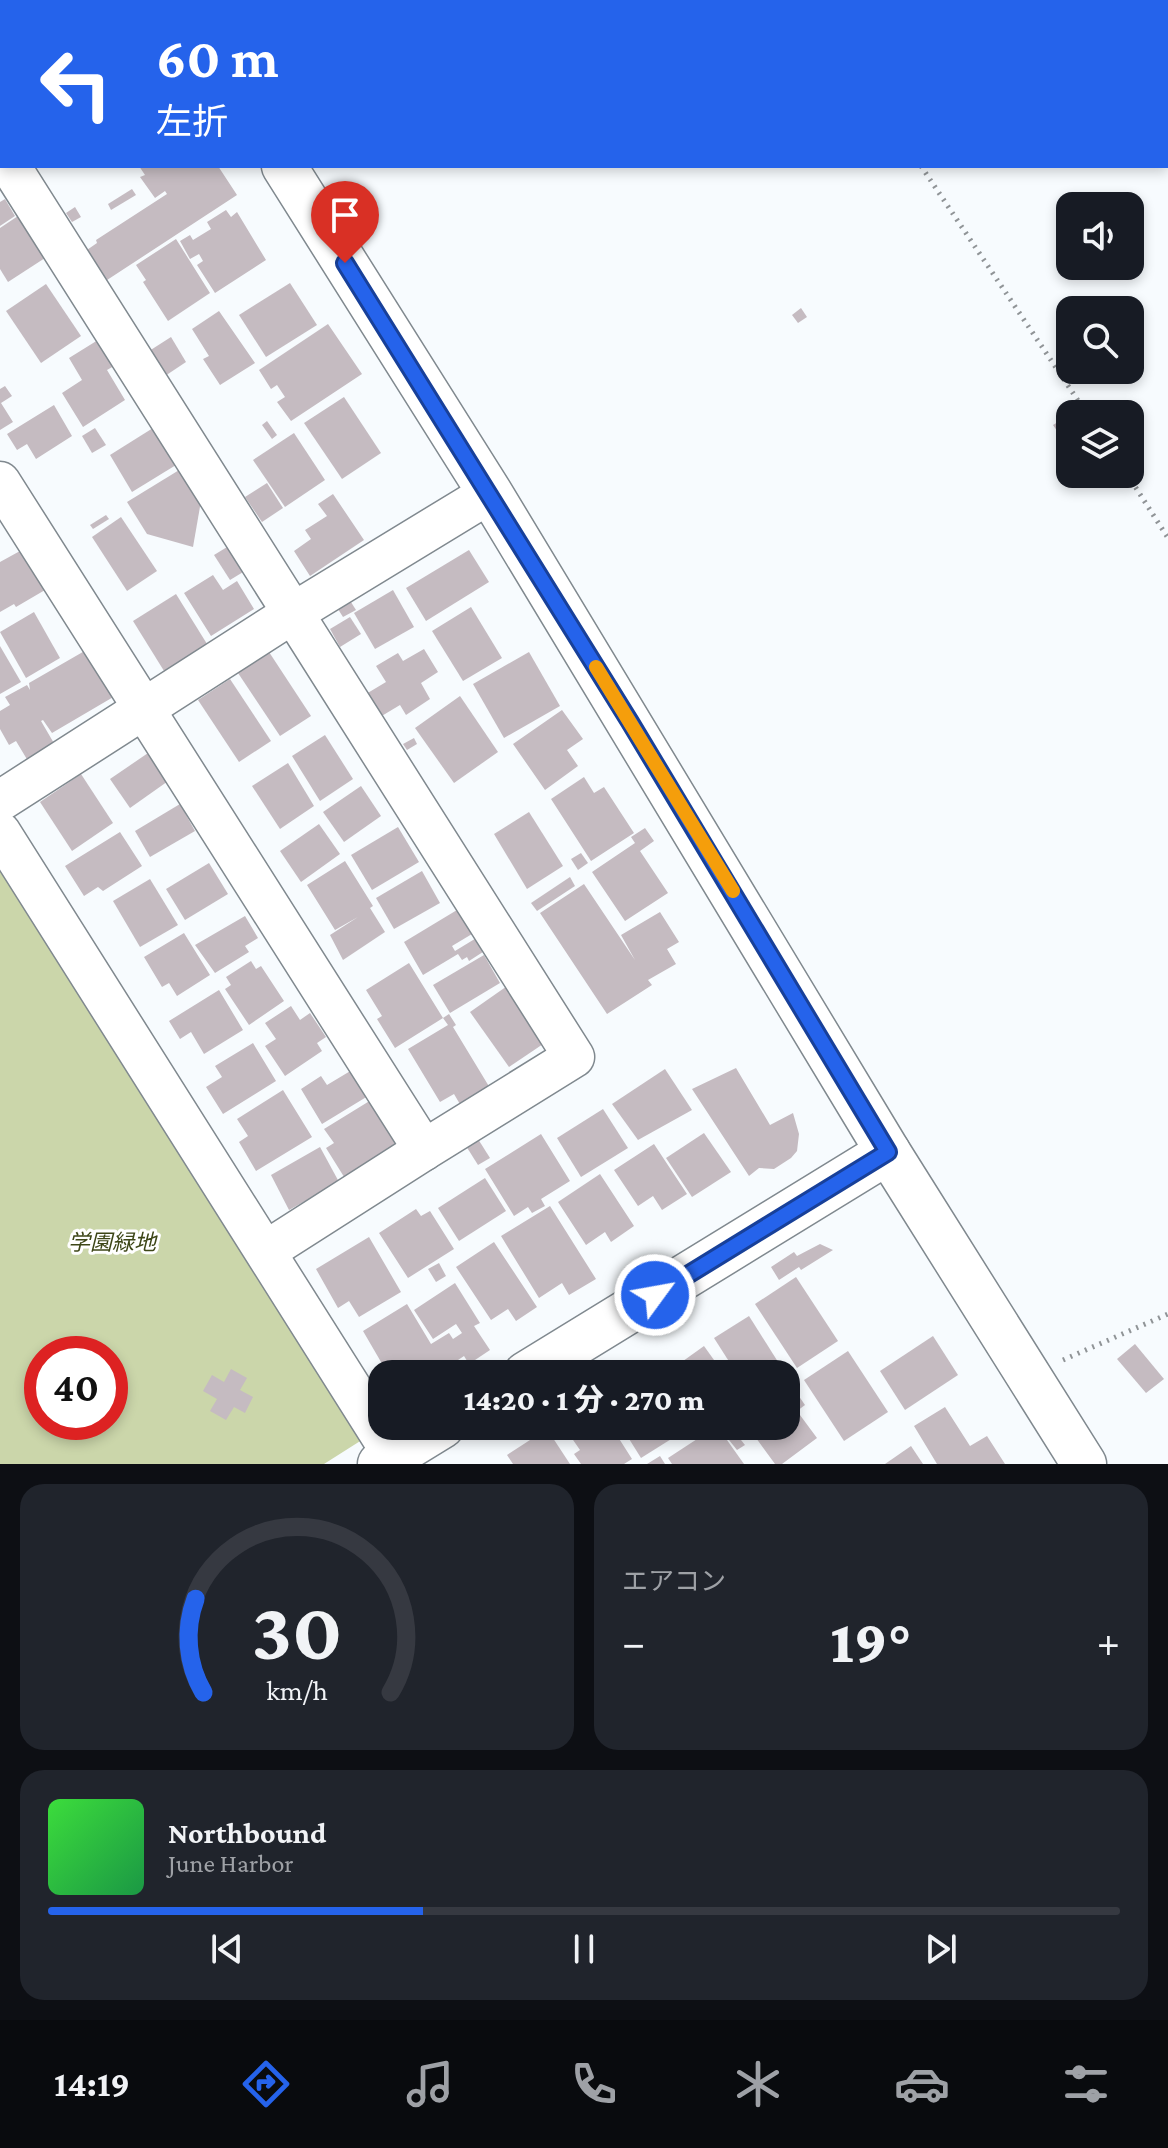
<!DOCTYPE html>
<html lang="ja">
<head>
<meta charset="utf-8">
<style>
	:root { --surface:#171b24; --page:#20242c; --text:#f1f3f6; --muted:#9ea1a6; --line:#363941; --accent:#2563eb }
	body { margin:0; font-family:"Crimson Pro","Noto Sans JP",serif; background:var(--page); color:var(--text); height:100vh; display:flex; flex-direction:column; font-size:30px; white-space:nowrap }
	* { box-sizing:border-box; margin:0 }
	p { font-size:26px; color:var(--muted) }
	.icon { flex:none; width:44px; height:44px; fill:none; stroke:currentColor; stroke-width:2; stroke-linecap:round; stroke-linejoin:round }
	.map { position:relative; height:1464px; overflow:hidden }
	.side { display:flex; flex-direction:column; gap:20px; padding:20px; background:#0d0f14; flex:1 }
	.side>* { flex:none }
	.hud { position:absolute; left:0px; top:0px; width:1168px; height:168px; box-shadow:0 4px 12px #0003; background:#2563eb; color:#fff; overflow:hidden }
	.fabs { position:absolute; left:1056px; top:192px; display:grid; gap:16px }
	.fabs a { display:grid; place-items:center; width:88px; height:88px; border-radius:16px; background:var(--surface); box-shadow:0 4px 12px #0003; font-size:40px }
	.speed { position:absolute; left:24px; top:1336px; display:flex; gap:16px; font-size:40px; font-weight:700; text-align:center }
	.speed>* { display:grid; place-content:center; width:104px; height:104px; border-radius:50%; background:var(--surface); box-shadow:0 4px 12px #0003; line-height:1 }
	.speed .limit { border:12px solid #d22; background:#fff; color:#111 }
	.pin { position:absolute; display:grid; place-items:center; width:68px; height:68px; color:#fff; margin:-82px -34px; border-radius:50% 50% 50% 0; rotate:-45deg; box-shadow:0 0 8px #0007 }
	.pin .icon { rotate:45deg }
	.me { position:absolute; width:88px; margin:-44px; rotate:58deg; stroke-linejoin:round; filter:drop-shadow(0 0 6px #0008) }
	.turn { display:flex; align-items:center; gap:28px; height:168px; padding:0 24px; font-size:36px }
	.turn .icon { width:104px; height:104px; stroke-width:2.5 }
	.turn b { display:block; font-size:56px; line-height:68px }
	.big { font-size:60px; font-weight:800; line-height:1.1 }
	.side .widget { flex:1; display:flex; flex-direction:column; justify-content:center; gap:12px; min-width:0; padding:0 28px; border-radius:24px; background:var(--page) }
	.side .dial { align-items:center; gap:0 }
	.dial svg { height:208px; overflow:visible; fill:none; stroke:var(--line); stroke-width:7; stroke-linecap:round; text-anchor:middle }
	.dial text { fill:var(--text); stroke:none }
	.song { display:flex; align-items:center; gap:24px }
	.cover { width:96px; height:96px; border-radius:12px; background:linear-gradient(135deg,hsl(120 70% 55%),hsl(140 70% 35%)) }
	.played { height:8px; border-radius:4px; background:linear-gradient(90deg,var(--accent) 35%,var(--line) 35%) }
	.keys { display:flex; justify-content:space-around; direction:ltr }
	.heat { display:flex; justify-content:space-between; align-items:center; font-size:44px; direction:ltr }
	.side .tiles { flex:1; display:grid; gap:20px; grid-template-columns:1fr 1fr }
	.widget:last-child { grid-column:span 2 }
	.trip { position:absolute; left:368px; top:1360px; width:432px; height:80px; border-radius:24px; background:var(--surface); box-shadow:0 4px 12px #0003; font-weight:800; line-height:80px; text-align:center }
	.menu { display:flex; height:128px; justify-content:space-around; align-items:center; background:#090b0e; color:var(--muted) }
	.menu .icon { width:56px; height:56px }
	.menu .current { color:var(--accent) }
	.menu b { font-size:36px; color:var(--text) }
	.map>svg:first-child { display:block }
	.green { fill:#cbd6aa; fill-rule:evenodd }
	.building { fill:#c5bbc1 }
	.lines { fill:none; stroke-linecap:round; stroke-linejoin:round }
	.street-casing { stroke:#80898f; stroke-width:43 }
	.secondary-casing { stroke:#80898f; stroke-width:47 }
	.path { stroke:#909497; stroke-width:5; stroke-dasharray:2 6; stroke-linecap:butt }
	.street { stroke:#fff; stroke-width:40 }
	.secondary { stroke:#fff; stroke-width:44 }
	.route-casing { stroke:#184099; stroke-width:20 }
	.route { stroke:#2563eb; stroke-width:14 }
	.slow { stroke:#f59e0b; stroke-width:14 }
	.labels { text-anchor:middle; stroke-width:6; stroke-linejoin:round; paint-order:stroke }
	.park-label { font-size:22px; font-style:italic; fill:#3d4617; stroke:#fff }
</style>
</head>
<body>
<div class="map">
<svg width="1168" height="1464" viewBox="0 0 1168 1464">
	<rect width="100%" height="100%" fill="#f7fbfe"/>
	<g class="green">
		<path d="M1094,0H1168V128L1166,2Z"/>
		<path d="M0,859L365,1438L324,1464H0ZM42,1354H110V1422H42Z"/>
	</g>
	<g class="building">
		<path d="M139,166H218L237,195L104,282L84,252L97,243L96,240L167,194L165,191L155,198L140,177L145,175Z"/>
		<path d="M132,189L136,195L111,210L108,204Z"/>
		<path d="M5,199L15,216L0,226V202Z"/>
		<path d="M75,207L81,217L72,222L66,213Z"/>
		<path d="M226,210L231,217L237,212L266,260L215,293L197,265L203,261L199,254L190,259L180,241L190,235L193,240L211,229L207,222Z"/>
		<path d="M18,216L45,258L8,282L0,269V228Z"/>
		<path d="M176,239L210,293L168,321L143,282L146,280L136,265Z"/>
		<path d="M290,283L317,325L266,357L239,315Z"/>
		<path d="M46,284L81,336L41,363L6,311Z"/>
		<path d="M801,308L807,317L798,323L792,315Z"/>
		<path d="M219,311L255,363L220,385L203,359L209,356L192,329Z"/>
		<path d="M328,324L362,374L291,421L277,402L285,397L277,385L271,389L259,370Z"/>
		<path d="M171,337L186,362L162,378L146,353Z"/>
		<path d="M98,340L114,366L107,370L125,400L83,427L62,393L82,380L69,358Z"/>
		<path d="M5,386L12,396L1,403L13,422L0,430V389Z"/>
		<path d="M344,397L381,453L342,479L304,423Z"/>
		<path d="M54,405L72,436L36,459L27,444L17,450L7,434Z"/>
		<path d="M1063,419L1070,433L1062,438L1053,425Z"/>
		<path d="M267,421L277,435L272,439L262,425Z"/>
		<path d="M95,428L106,445L92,453L82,436Z"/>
		<path d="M153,428L176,465L132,492L110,455Z"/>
		<path d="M294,433L325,480L285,507L253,460Z"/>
		<path d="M189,464L201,501L193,547L147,534L127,502Z"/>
		<path d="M267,483L283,508L262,522L245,497Z"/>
		<path d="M333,494L364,540L310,576L294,551L311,539L305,530L327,516L318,504Z"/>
		<path d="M106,515L109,519L93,529L90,525Z"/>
		<path d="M121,517L157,571L127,591L92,537Z"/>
		<path d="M237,541L253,566L230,580L214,555Z"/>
		<path d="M469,550L489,582L426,621L406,588Z"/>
		<path d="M20,551L45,590L16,607L14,604L0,612V562Z"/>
		<path d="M213,575L223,590L237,581L254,609L211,636L184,593Z"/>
		<path d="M393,590L414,627L375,649L354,613Z"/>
		<path d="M176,594L212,652L169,679L133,621Z"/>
		<path d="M349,599L356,610L343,617L336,606Z"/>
		<path d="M471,607L502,658L463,681L432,631Z"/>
		<path d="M34,612L60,658L26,678L0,632Z"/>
		<path d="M350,617L361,634L340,647L330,629Z"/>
		<path d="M0,646L21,682L0,694Z"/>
		<path d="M88,649L115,696L52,733L43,720L41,721L55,745L28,761L16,741L9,745L0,729V711L10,705L5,697L27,685L30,690L29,683Z"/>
		<path d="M424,649L438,672L421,683L430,699L406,715L400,705L380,717L366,694L386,682L376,666L398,653L403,661Z"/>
		<path d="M269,652L311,716L280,736L238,673Z"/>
		<path d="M529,652L560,706L504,738L473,684Z"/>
		<path d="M230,679L271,741L239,762L198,700Z"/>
		<path d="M460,696L498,752L454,783L415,728Z"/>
		<path d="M562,710L583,739L567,750L578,766L545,790L513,744Z"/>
		<path d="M325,735L353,779L320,801L292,756Z"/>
		<path d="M414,738L417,744L407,750L403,744Z"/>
		<path d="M151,751L171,779L130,808L110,779Z"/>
		<path d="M288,763L314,806L280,829L252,786Z"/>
		<path d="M81,774L113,823L72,851L40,802Z"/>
		<path d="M584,777L594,793L604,787L634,833L591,861L551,799Z"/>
		<path d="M361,786L381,816L344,842L323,812Z"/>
		<path d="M180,804L195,831L150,857L135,831Z"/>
		<path d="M529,812L563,866L527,889L494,834Z"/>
		<path d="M319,824L340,854L301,882L280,851Z"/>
		<path d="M398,827L419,862L372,890L351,855Z"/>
		<path d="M645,828L654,841L640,851L668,893L625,921L592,872L635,843L631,837Z"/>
		<path d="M120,832L142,866L103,891L98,887L84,896L65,866Z"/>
		<path d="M581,853L588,863L578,870L571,859Z"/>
		<path d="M345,861L373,906L370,908L385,932L343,960L330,935L358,917L335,930L307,885Z"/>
		<path d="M209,863L228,894L185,920L166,889Z"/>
		<path d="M422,871L440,903L394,929L376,898Z"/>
		<path d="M570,877L575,886L537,911L531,903Z"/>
		<path d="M150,879L178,925L140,947L113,901Z"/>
		<path d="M584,884L635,960L621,935L660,912L679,942L667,949L676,964L648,980L652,985L607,1014L540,913Z"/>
		<path d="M457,910L472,934L452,946L455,951L478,937L486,950L469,961L467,957L462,960L458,954L423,975L404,942Z"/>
		<path d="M245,916L258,938L245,946L249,952L215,973L195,945Z"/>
		<path d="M184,933L210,975L177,996L169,983L162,987L144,957Z"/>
		<path d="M484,955L500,983L450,1013L433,985Z"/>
		<path d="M251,961L256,969L261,966L284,1001L249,1025L225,989L231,985L226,977Z"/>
		<path d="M409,963L443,1018L449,1014L456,1025L453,1027L493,1093L464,1111L454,1094L440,1102L408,1049L448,1025L443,1018L395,1048L377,1019L382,1016L366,990Z"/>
		<path d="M513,982L552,1038L509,1067L470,1012Z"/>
		<path d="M219,990L243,1030L204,1054L191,1032L180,1039L169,1021Z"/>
		<path d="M291,1006L300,1020L310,1013L326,1037L317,1043L322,1051L285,1076L265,1046L276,1039L265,1023Z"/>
		<path d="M253,1043L276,1081L223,1114L206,1087L222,1077L215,1066Z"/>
		<path d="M736,1068L770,1125L793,1113L799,1134L797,1151L791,1158L774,1169L759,1168L749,1176L692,1089Z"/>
		<path d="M665,1069L692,1110L638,1140L612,1104Z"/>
		<path d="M352,1070L368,1096L322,1124L301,1089L321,1076L327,1085Z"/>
		<path d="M283,1090L312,1137L256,1171L239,1142L248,1136L237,1119Z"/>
		<path d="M376,1097L405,1144L346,1180L326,1148L334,1143L324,1129Z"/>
		<path d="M603,1109L628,1148L581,1177L557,1138Z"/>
		<path d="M704,1133L731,1172L692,1197L666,1158Z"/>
		<path d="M541,1134L570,1181L541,1199L545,1206L532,1213L528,1207L514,1216L485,1169Z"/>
		<path d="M478,1139L490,1158L478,1165L466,1146Z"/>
		<path d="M654,1144L687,1194L662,1210L653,1196L638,1206L614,1170Z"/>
		<path d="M320,1147L339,1182L289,1210L271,1175Z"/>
		<path d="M600,1174L634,1226L611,1242L605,1232L586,1245L558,1202Z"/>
		<path d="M485,1178L506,1211L459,1241L438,1208Z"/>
		<path d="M550,1206L596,1279L569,1295L562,1283L539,1298L501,1236Z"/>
		<path d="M416,1209L421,1216L430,1211L454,1249L408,1278L379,1233Z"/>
		<path d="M369,1237L401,1292L359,1317L349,1301L338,1308L316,1269Z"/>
		<path d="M494,1242L537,1307L516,1321L508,1309L491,1320L456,1267Z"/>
		<path d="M820,1244L833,1250L801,1270L799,1267L779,1280L771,1267L794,1252L797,1256Z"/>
		<path d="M439,1263L446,1276L436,1282L428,1269Z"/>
		<path d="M796,1277L838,1341L797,1368L755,1304Z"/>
		<path d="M455,1283L480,1323L474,1326L490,1350L469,1364L464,1356L446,1368L448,1372L446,1374H388L363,1331L407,1304L431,1344L449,1333L453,1339L462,1333L456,1324L433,1339L414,1310Z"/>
		<path d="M749,1316L785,1373L783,1374H737L714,1338Z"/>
		<path d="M933,1336L958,1375L905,1410L880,1371Z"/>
		<path d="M1135,1344L1164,1379L1146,1393L1117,1359Z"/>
		<path d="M704,1346L724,1374H665Z"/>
		<path d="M848,1351L888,1412L844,1441L804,1380Z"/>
		<path d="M231,1369L247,1378L240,1390L253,1397L245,1413L234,1407L226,1420L210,1411L217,1399L203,1391L212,1375L224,1382Z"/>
		<path d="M794,1389L805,1405L797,1411L817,1438L782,1464H775L751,1431L757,1426H786V1394Z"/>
		<path d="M945,1407L970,1446L987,1436L1005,1464H937L914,1426Z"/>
		<path d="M582,1426H611L632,1459L624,1464H581L574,1454L580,1450L571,1437L584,1429Z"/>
		<path d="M621,1426H681L684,1431L641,1458Z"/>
		<path d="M717,1426L744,1464H672L668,1458Z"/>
		<path d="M726,1426H748L732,1436Z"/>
		<path d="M547,1429L570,1464H513L507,1455Z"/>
		<path d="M737,1435L745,1445L737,1450L729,1440Z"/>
		<path d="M911,1446L923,1464H885Z"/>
		<path d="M660,1456L665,1464H647Z"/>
	</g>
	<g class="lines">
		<defs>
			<g id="street">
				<path d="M219,2L221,0"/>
				<path d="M10,166L574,1057L424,1150L266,1251"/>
				<path d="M0,482L424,1150"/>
				<path d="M0,801L293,613L490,493"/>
				<path d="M0,832L399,1464"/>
			</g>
			<g id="secondary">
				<path d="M180,0L181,2"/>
				<path d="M284,166L490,493L888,1152L1084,1464"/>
				<path d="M526,1374L888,1152"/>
				<path d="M380,1464L442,1426"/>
			</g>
		</defs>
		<use href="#street" class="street-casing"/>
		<use href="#secondary" class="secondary-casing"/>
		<g class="path">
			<path d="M811,0L813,2"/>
			<path d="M921,166L1087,414"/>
			<path d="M1127,474L1168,538"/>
			<path d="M1063,1360L1168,1314"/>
		</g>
		<use href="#street" class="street"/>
		<use href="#secondary" class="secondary"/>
	</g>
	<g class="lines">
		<defs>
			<path id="route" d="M345,263L630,722L888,1152L655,1295"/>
		</defs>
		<use href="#route" class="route-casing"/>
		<use href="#route" class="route"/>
		<path class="slow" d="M596,667L733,891"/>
	</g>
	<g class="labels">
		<g class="park-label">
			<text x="112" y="1250">学園緑地</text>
		</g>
	</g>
</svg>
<div class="fabs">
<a><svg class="icon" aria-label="sound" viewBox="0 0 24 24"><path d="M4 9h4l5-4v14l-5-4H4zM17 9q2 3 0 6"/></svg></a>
<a><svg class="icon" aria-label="search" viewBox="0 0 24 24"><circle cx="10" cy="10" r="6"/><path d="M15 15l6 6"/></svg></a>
<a><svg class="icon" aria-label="layers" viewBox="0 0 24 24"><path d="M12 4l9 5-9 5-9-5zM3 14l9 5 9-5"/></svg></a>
</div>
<div class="speed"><div class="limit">40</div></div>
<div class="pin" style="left:345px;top:263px;background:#d93025"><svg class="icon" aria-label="arrive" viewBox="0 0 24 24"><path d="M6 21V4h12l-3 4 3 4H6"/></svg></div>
<svg class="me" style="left:655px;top:1295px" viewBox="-20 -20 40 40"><circle r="17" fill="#2563eb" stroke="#fff" stroke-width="3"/><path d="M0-11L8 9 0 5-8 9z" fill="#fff"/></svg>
<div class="trip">14:20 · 1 分 · 270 m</div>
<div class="hud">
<div class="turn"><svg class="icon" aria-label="left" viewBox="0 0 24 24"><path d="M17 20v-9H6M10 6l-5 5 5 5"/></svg><div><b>60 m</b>左折</div></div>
</div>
</div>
<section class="side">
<div class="tiles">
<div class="widget dial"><svg viewBox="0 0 100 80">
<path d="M14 69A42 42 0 1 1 86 69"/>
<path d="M14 69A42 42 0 0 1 11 33" stroke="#2563eb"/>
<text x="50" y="56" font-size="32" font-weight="700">30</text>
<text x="50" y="72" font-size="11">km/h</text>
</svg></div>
<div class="widget"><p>エアコン</p>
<div class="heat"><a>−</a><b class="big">19°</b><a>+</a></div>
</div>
<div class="widget">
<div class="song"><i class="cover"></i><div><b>Northbound</b><p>June Harbor</p></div></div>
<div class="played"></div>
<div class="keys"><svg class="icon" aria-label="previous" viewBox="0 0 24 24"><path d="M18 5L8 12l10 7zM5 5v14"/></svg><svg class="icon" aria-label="pause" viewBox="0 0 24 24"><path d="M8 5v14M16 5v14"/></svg><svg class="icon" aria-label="next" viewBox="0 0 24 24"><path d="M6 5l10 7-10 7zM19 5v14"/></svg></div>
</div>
</div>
</section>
<nav class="menu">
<b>14:19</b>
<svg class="icon current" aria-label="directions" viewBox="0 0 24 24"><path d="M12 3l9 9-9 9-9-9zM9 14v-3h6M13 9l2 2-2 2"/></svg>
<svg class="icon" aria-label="music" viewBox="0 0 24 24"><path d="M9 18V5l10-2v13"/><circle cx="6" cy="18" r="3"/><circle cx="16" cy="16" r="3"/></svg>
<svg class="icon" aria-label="phone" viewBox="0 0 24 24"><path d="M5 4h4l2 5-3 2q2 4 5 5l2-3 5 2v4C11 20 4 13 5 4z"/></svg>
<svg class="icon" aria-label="climate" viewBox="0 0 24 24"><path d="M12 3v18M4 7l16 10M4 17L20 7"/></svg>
<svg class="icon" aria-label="car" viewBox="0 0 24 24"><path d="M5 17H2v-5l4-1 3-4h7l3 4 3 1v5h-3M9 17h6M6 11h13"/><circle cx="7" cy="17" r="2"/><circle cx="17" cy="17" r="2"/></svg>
<svg class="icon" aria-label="filters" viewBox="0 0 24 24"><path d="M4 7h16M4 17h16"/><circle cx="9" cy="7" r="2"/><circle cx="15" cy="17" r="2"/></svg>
</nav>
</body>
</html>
